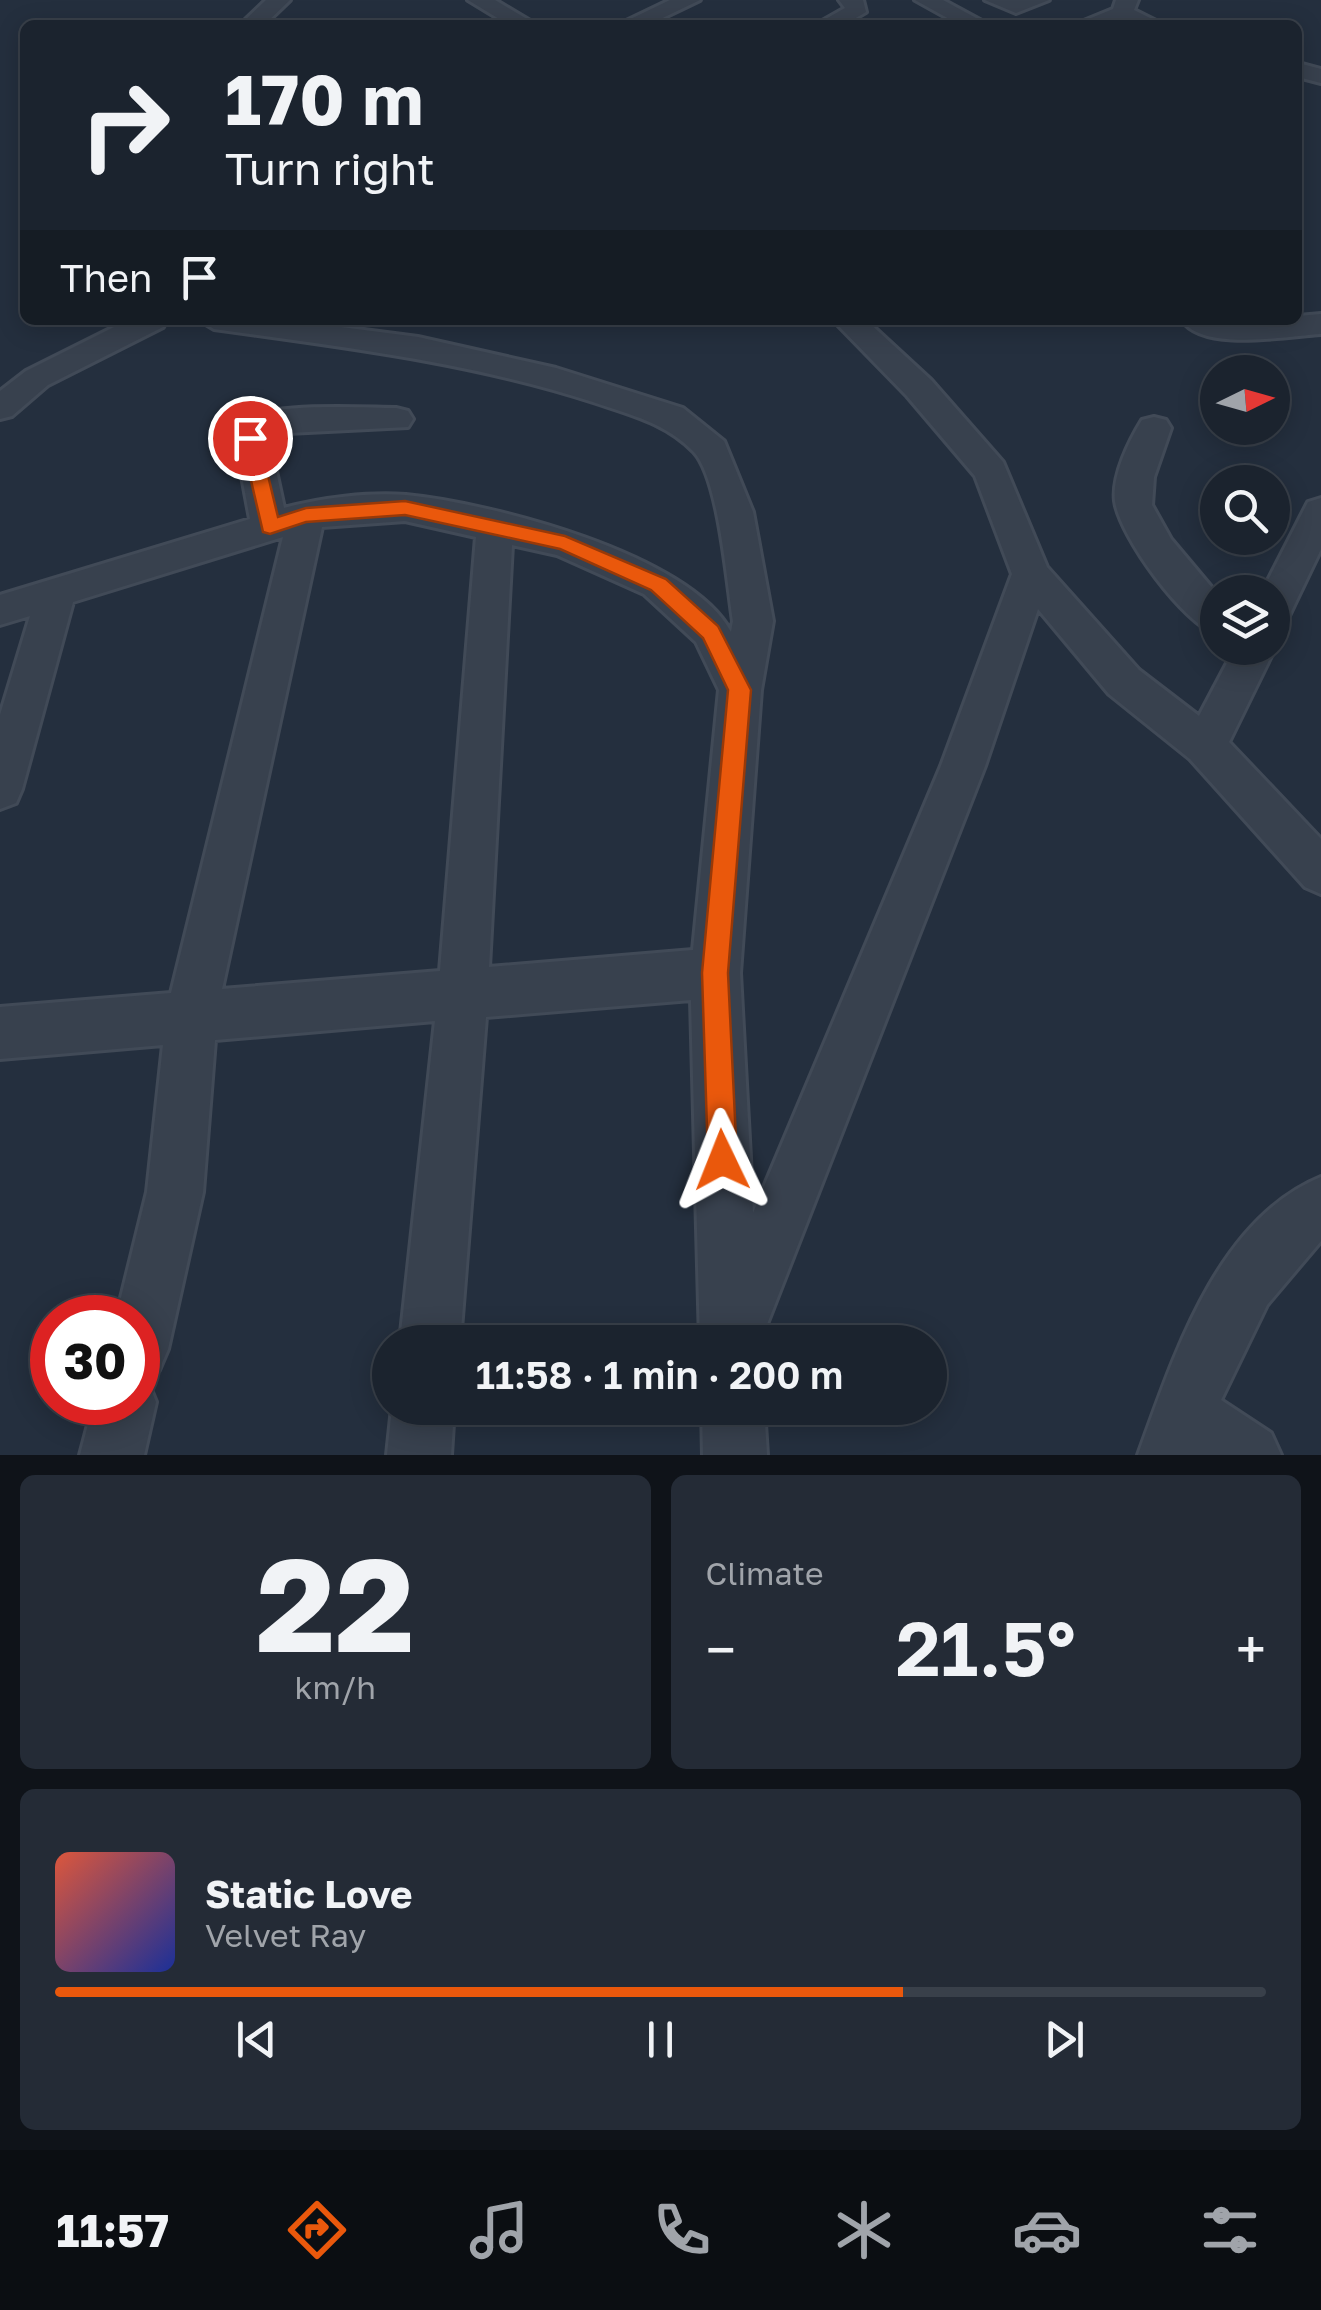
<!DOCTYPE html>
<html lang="en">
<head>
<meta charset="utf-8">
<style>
	:root { --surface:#1b232e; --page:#242b36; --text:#f1f3f6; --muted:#a0a4aa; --line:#39404a; --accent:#ea580c }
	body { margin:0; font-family:"Golos Text",sans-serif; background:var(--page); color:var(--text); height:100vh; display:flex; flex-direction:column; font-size:38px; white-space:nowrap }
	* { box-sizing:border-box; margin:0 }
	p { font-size:32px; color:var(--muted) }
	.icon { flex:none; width:55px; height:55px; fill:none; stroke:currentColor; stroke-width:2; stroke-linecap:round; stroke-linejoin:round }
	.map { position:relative; height:1455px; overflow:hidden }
	.details { display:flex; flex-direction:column; gap:20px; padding:20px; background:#0f1319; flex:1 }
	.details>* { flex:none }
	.hud { position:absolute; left:20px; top:20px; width:1282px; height:305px; border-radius:15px; box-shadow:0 5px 25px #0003,0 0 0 2px var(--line); background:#1b232e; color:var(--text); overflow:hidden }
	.needle { width:65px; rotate:85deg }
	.tools { position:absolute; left:1200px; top:355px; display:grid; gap:20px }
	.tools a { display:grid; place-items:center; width:90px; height:90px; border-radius:50%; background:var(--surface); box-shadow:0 5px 25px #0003,0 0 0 2px var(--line); font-size:50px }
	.speed { position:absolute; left:30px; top:1295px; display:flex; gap:20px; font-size:50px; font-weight:700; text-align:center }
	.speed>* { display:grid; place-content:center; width:130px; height:130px; border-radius:50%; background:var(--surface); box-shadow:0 5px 25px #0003,0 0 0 2px var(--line); line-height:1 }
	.speed .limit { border:15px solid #d22; background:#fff; color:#111 }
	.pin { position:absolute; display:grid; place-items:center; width:85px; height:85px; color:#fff; margin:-42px; border:5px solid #fff; border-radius:50%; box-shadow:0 2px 10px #0007 }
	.me { position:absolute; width:110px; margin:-55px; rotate:358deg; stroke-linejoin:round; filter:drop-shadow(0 0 8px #0008) }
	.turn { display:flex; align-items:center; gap:35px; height:210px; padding:0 40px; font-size:45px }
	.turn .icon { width:130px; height:130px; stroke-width:2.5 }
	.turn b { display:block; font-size:70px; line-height:85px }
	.then { display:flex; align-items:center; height:95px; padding:0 40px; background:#0003; gap:20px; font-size:38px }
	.big { font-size:75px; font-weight:600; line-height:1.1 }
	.details .tile { flex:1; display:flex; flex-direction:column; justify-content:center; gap:15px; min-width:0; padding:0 35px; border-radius:15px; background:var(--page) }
	.details .dial { align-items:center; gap:0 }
	.dial b { font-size:130px; line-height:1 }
	.song { display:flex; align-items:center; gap:30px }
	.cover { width:120px; height:120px; border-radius:15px; background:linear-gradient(135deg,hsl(10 70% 55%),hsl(230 70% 35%)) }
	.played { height:10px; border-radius:5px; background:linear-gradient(90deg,var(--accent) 70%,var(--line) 70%) }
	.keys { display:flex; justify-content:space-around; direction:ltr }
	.heat { display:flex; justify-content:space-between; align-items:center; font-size:55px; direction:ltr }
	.details .tiles { flex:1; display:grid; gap:20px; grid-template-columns:1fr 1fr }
	.tile:last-child { grid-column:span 2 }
	.trip { position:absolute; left:372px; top:1325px; width:575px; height:100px; border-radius:50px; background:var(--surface); box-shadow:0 5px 25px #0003,0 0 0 2px var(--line); font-weight:600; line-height:100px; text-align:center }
	.menu { display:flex; height:160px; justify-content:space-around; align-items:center; background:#0b0e12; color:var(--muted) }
	.menu .icon { width:70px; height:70px }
	.menu .active { color:var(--accent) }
	.menu b { font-size:45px; color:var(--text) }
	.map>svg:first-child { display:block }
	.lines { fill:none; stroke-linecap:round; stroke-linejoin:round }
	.street-casing { stroke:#414a57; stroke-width:6 }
	.street { fill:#38414e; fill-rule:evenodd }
	.route { fill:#ea580c; stroke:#983908; stroke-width:2.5 }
</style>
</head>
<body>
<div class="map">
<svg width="1321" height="1455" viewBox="0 0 1321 1455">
	<rect width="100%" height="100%" fill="#242f3e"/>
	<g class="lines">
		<defs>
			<g id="street">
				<path d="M266,0H290L264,25H240Z"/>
				<path d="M468,0H495L537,25H509Z"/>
				<path d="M670,0H700L648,25H618Z"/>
				<path d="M839,0H863L866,12L844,25H815L845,8Z"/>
				<path d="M915,0H943L989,25H960Z"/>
				<path d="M985,0H1049L1016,13Z"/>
				<path d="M1116,0H1138L1134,10L1164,25L1121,20L1074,25L1113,9Z"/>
				<path d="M1298,63L1321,69V83L1298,77Z"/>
				<path d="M1321,314V334C1287,336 1203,352 1182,320H1298V316Z"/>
				<path d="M128,320H167L163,327L48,385L12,416L0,419V391L26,371Z"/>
				<path d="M199,320H287L418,337L556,368L683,408L724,441L753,512L773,621L761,690L740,973L753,1213L941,766L1012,574L975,476L907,396L833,320H866L931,380L1003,462L1047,567L1139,670L1199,716L1235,648H1272V643L1275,648L1229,742L1321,839V894L1305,887L1190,759L1109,694L1038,609L985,766L760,1342H700L691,1000L486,1017L460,1342H400L435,1021L215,1040L203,1192L168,1349L159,1370L141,1378L147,1380L156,1402L144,1455H80L94,1402H138V1318H116L147,1192L163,1045L0,1059V1007L171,993L283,537L73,602L22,789L16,803L0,809V715L30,616L0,625V595L250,519L233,428C250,400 362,408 396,408L408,411L413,419L408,427L268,434L284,508C320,498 369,492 406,495C490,503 690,554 731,632L733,621C727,583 719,479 694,452C666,423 631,415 593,402C470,362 342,347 214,329ZM405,521L476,537L440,971L222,989L322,527ZM512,545L557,555L644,594L696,642L719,690L693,950L489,967Z"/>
				<path d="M1154,417L1166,420L1171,428L1154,477L1152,505L1171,539L1218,595V635C1184,624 1120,537 1115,501C1112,476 1129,441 1142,420Z"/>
				<path d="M1321,498V549L1286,622L1272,626V592H1262L1308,502Z"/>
				<path d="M1321,1177V1241L1267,1305L1221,1400L1271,1433L1281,1455H1138C1173,1359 1216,1220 1321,1177Z"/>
				<path d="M392,1408H454L451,1455H387Z"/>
				<path d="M702,1408H764L767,1455H703Z"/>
			</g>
		</defs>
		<use href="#street" class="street-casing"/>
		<use href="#street" class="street"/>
	</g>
	<path class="route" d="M250,431L259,438L278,517L306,508L405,501L565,536L666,579L718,626L751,690L728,973L737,1160L733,1171L722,1175L712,1171L708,1160L702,973L728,690L703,638L651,590L560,549L405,515L306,522L270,534L263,532L241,438Z"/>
</svg>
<div class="tools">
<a><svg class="needle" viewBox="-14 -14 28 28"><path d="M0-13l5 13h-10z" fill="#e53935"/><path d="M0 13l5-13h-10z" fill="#a0a4aa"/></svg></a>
<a><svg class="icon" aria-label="search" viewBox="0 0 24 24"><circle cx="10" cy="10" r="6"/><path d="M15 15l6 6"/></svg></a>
<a><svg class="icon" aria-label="layers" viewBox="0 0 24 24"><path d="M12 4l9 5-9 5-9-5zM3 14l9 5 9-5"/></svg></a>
</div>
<div class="speed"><div class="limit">30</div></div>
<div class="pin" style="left:250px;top:438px;background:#d93025"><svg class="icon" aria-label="arrive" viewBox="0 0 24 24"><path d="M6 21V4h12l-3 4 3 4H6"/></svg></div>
<svg class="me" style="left:722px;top:1160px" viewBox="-20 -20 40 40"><path d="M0-17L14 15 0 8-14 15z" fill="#ea580c" stroke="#fff" stroke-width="4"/></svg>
<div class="trip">11:58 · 1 min · 200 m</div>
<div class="hud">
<div class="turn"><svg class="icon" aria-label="right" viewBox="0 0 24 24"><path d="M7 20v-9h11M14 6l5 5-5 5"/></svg><div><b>170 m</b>Turn right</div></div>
<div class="then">Then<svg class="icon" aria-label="arrive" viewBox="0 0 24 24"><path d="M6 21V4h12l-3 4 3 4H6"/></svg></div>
</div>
</div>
<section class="details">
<div class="tiles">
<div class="tile dial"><b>22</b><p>km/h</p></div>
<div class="tile"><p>Climate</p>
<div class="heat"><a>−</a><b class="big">21.5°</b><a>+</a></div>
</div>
<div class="tile">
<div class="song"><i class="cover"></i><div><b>Static Love</b><p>Velvet Ray</p></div></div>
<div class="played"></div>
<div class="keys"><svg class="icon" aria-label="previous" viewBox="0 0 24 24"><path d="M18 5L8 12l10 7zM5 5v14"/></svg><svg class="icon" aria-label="pause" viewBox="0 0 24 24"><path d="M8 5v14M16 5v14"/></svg><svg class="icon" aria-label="next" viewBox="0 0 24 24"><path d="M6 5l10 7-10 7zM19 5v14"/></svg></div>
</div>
</div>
</section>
<nav class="menu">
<b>11:57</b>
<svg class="icon active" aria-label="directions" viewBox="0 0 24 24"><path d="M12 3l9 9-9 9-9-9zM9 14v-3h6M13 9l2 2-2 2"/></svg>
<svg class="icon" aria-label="music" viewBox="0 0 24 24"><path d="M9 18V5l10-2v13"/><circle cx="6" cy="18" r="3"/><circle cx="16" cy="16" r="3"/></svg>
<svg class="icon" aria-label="phone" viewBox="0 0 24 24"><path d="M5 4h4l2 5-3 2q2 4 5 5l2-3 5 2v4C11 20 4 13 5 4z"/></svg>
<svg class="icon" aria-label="climate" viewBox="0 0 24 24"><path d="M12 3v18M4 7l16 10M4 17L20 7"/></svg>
<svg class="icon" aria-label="car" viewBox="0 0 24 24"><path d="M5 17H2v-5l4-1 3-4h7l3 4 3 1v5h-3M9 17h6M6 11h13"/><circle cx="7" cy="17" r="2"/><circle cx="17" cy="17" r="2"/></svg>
<svg class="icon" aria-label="filters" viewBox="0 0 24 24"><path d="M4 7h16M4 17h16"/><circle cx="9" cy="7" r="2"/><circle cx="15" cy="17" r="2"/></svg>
</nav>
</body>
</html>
